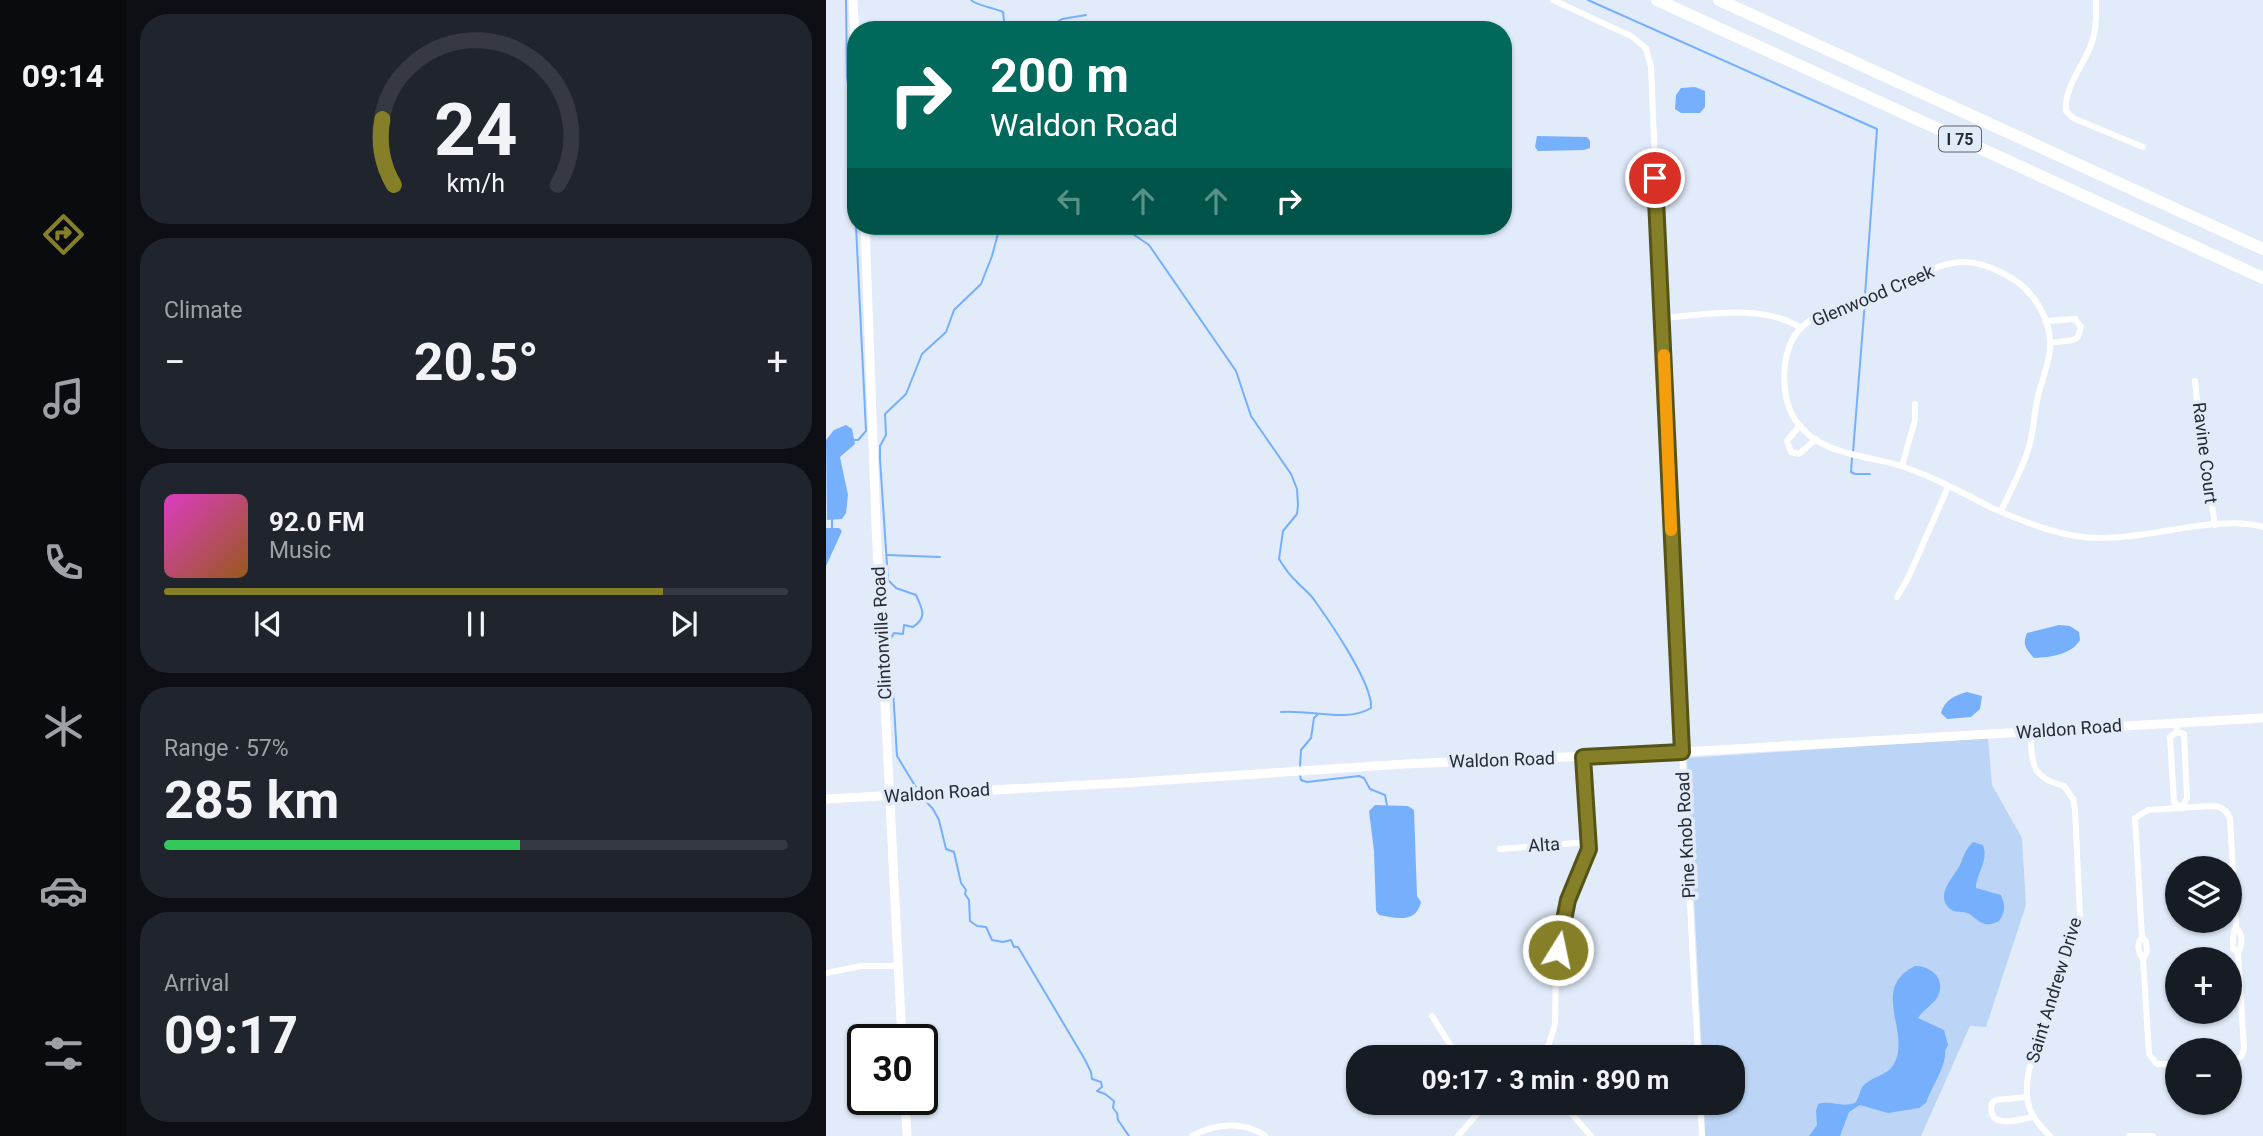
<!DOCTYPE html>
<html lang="en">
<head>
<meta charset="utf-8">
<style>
	:root { --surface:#171b24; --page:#20242c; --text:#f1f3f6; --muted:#9ea1a6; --line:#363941; --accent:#858027 }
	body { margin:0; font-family:Roboto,sans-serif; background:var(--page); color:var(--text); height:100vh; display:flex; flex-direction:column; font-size:26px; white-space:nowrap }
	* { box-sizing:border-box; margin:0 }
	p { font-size:23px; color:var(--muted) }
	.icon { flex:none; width:38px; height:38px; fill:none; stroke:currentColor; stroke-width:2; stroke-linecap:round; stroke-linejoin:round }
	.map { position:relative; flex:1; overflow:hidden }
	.sheet { display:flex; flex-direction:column; gap:14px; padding:14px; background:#0d0f14; width:700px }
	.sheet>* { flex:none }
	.banner { position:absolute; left:21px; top:21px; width:665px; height:214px; border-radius:28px; box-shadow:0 2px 5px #0004; background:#00695c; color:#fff; overflow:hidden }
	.buttons { position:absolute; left:1339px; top:856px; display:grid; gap:14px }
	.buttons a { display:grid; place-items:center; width:77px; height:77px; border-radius:50%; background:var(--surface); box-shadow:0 2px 5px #0004; font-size:35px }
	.speed { position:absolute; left:21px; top:1024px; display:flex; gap:14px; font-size:35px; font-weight:700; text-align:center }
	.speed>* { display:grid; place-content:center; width:91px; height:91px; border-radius:50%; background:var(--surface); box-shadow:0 2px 5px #0004; line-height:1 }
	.speed .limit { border:4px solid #111; border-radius:10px; background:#fff; color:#111 }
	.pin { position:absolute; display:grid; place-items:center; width:60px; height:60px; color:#fff; margin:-30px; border:4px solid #fff; border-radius:50%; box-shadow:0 2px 7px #0007 }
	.me { position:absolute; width:77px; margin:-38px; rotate:10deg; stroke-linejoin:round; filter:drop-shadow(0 0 5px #0008) }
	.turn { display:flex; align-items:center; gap:24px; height:147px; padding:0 28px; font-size:32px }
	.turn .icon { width:91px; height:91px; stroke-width:2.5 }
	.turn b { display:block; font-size:49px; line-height:60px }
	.lanes { display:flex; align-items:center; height:66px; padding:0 28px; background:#0003; justify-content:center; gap:35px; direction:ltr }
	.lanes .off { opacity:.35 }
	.big { font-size:52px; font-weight:700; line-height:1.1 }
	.sheet .tile { flex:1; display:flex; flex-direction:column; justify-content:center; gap:10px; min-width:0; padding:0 24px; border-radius:28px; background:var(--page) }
	.sheet .dial { align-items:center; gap:0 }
	.dial svg { height:182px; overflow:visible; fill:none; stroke:var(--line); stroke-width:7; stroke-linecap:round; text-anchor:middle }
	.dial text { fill:var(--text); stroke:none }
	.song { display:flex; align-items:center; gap:21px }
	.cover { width:84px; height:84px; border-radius:10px; background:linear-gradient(135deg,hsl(310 70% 55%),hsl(30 70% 35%)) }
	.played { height:7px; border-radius:4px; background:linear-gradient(90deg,var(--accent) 80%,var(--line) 80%) }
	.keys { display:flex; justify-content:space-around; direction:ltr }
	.heat { display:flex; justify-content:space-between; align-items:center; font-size:38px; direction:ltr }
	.charge { height:10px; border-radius:5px; background:linear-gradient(90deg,#34c759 57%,var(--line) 0) }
	.trip { position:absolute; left:520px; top:1045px; width:399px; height:70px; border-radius:28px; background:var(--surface); box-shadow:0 2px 5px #0004; font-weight:700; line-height:70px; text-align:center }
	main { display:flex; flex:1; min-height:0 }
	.menu { display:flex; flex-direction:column; width:126px; justify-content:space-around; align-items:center; background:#090b0e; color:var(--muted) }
	.menu .icon { width:49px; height:49px }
	.menu .on { color:var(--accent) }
	.menu b { font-size:32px; color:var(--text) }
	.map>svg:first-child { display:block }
	.green { fill:#bcd5f6 }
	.water { fill:#76b0fd }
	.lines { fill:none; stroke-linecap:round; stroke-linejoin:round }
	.stream { stroke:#76b0fd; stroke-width:2 }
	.street { stroke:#fff; stroke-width:6 }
	.secondary { stroke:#fff; stroke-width:9 }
	.highway { stroke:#fff; stroke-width:12 }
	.route-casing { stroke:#565319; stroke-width:18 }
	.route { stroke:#858027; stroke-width:12 }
	.slow { stroke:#f59e0b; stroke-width:12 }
	.labels { text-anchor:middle; stroke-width:7; stroke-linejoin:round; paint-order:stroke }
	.shield { fill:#e1ebfa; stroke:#60656e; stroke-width:2 }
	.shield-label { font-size:16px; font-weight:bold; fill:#282c32 }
	.street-label { font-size:18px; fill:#282c32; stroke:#e1ebfa }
</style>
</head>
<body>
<main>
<nav class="menu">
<b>09:14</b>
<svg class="icon on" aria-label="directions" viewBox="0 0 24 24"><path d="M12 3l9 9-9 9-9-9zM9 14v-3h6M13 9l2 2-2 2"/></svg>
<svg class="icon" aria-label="music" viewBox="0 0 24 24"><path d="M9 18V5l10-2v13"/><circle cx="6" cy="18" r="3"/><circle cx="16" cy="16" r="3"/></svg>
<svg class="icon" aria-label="phone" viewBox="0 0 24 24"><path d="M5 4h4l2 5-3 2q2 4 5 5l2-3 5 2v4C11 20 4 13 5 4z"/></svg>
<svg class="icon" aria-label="climate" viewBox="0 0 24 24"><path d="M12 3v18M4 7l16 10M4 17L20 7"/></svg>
<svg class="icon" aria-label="car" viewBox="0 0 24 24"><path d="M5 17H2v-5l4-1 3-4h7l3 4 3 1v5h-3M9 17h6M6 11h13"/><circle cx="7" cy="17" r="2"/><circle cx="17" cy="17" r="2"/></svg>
<svg class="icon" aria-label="filters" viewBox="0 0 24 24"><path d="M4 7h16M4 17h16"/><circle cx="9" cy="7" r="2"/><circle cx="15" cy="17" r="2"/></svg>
</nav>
<section class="sheet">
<div class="tile dial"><svg viewBox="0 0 100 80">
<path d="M14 69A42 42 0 1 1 86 69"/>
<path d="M14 69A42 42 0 0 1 9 40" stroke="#858027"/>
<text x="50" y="56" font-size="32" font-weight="700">24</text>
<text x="50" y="72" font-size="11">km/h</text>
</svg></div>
<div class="tile"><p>Climate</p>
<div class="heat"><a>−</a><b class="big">20.5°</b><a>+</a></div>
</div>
<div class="tile">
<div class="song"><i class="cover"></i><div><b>92.0 FM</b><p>Music</p></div></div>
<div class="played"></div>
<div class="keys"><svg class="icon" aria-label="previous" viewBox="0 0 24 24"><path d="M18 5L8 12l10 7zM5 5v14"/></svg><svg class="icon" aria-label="pause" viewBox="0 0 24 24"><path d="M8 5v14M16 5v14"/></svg><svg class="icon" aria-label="next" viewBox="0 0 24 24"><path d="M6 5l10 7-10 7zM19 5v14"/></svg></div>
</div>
<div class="tile"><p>Range · 57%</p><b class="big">285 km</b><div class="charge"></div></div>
<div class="tile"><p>Arrival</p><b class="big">09:17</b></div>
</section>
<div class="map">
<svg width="1437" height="1136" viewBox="0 0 1437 1136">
	<rect width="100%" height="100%" fill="#e1ebfa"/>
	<path class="green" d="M1162,738L1166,785L1196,838L1200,905L1160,1027L1144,1026L1095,1136H879L878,1103L906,1102V1057H876L861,758Z"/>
	<g class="water">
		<path d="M869,87L879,91V107L874,113H855L849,109L850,95L855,88Z"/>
		<path d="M711,136L761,137L764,141V148L758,150L712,151L709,147Z"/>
		<path d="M20,425L26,429L29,444L14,457L22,495L20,513L16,519L1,520L0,440L8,430Z"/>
		<path d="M0,528H13L16,531L0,566Z"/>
		<path d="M1233,625L1244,626L1253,632L1254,640C1245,655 1225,657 1208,658C1200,649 1196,645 1201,633Z"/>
		<path d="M1141,692L1156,696L1154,709L1145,717L1121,719L1115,713C1118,700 1130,695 1141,692Z"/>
		<path d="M549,805L582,806L588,810L591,896L595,902C590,924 570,918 553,915L550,911L548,851L543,811Z"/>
		<path d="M1147,842L1157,845C1163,862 1150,873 1150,888L1175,895C1179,905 1180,911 1173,921C1159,928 1155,923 1145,915C1139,910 1131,914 1124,909C1108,895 1128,877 1134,865C1138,855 1139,850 1147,842Z"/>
		<path d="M1089,966C1105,966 1120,978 1112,996C1108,1004 1097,1010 1092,1018L1118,1030L1122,1045L1119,1051C1121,1065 1105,1088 1100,1103L1093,1108L1062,1113L1034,1105L1023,1112L1014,1136H983L991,1125L990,1111L992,1104C1008,1100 1013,1108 1029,1103C1034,1097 1033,1089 1039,1084C1050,1075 1063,1075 1069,1062C1084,1031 1044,988 1089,966Z"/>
	</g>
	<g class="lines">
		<g class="stream">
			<path d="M20,0L21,77L25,107L30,214"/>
			<path d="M145,0C149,5 169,8 177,12L179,29L193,30"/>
			<path d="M762,0L1051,129L1039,295"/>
			<path d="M202,30L207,27H223L236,19L260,15"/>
			<path d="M295,226L323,245L410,371L425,416L465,474L471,489L472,505L471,514L457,531L453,559C458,567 463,575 470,581C476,588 484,593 489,601C504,622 547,684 545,708C520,723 483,709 455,712"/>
			<path d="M28,440H32L40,431L30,226"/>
			<path d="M1027,452L1039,301"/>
			<path d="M1026,458L1025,472L1029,474H1044"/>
			<path d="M6,528V519"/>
			<path d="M61,555L114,557"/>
			<path d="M474,766L475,750L485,738L488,718L492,714"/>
			<path d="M474,775L475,780L481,782L533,776L538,778L544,789L559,795L561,805"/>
			<path d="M91,789L71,756L64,640L68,633L77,634L78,625L87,627C102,617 96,609 90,595L70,588L62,580L54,459V446L60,435L59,414L80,394L96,354L120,332L128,310L155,284L166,256L174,226"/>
			<path d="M96,797L107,809L113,820L120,849L128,852L135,883L140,890L139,894L143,900L144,921L151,926L160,927L166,940L177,942L185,940L188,947H192L258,1058L265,1072L266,1079L275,1082L276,1087L271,1091L279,1094L288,1101L287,1108L291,1113L292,1120L303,1136"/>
		</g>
		<g class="street">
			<path d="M727,0L805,36L820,48L825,67L846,561L872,1057"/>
			<path d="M1270,0C1270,13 1271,26 1267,39C1260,63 1238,85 1240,111L1247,118L1317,147"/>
			<path d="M836,318C880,315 936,303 975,328"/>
			<path d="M1219,321L1249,319L1255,327L1252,337L1247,340L1224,343"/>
			<path d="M1369,381L1373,422L1389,525"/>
			<path d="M974,425L961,441L965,452L973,454L990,439"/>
			<path d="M1076,466L1089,420V404"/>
			<path d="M1175,511C1185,489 1198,467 1204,443C1208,428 1208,412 1212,396C1216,381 1222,366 1224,350C1226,320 1208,290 1182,276C1166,267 1146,259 1127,263C1106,266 1087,280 1068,288C1039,301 1000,304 976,327C954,348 953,396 970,421C993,455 1040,455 1075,466C1106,476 1137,493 1166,508C1201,523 1236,538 1275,538C1323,539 1394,514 1437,527"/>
			<path d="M1071,597L1083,576L1122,487"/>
			<path d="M1351,722V732L1344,737L1348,802L1355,808L1361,798L1358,734L1351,732"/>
			<path d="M1204,731C1207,763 1203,777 1238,786L1247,799L1249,810L1254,915L1203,1070C1197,1100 1202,1115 1224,1136"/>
			<path d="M674,849L763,842"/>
			<path d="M1316,937L1320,941L1321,952L1317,959C1312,951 1310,945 1316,937L1309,818L1322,810L1385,806C1395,806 1399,809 1404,818L1410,927"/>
			<path d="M1317,959L1323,1054L1331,1064H1351"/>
			<path d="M0,973L35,966H73"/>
			<path d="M606,1016L632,1057"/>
			<path d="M714,1057L723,1044L729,1024L730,964L737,917L763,849L757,757"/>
			<path d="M1404,1061L1415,1057L1418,1049L1412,952C1417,944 1417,934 1410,927C1406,934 1407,941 1407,949L1412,952"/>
			<path d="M1201,1097L1170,1100L1166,1103C1160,1129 1190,1121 1206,1117"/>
			<path d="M735,1102L765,1136"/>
			<path d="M874,1102L876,1136"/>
			<path d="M366,1136C388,1124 418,1120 439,1136"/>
			<path d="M632,1136L651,1114L665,1102"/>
			<path d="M1303,1136H1327"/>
		</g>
		<g class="secondary">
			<path d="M27,0L30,52"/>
			<path d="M39,226L50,525L76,1040"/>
			<path d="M0,799L296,783L579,764L856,752L1437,718"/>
			<path d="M79,1099L81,1136"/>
		</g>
		<g class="highway">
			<path d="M831,0L1437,278"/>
			<path d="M893,0L1437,249"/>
		</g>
	</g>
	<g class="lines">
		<defs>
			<path id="route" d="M732,950L742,900L763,849L757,757L856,752L829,178"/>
		</defs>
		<use href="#route" class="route-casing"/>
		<use href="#route" class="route"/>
		<path class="slow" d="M838,355L845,530"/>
	</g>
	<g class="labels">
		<rect class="shield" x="1113" y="126.5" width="42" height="25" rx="5"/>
		<g class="shield-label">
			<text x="1134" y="145">I 75</text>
		</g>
		<g class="street-label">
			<text transform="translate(1047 296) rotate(-23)" y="6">Glenwood Creek</text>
			<text transform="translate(1379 453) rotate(83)" y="6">Ravine Court</text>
			<text transform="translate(56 633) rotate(-93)" y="6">Clintonville Road</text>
			<text transform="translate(1243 729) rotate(-4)" y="6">Waldon Road</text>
			<text transform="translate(676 760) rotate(-2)" y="6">Waldon Road</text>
			<text transform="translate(111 793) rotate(-4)" y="6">Waldon Road</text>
			<text transform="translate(860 835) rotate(-93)" y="6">Pine Knob Road</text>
			<text transform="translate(718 845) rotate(-4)" y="6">Alta</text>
			<text transform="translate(1228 990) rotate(-73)" y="6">Saint Andrew Drive</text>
		</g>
	</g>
</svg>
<div class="buttons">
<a><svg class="icon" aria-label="layers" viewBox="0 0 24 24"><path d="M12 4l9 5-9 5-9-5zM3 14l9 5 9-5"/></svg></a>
<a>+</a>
<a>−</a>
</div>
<div class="speed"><div class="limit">30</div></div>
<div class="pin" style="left:829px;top:178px;background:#d93025"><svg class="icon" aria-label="arrive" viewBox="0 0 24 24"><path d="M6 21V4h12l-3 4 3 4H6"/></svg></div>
<svg class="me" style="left:732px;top:950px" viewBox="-20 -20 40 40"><circle r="17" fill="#858027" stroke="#fff" stroke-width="3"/><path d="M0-11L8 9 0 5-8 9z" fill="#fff"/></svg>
<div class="trip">09:17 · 3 min · 890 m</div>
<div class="banner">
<div class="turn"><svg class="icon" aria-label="right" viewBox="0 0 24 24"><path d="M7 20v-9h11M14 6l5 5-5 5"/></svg><div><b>200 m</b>Waldon Road</div></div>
<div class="lanes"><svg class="icon off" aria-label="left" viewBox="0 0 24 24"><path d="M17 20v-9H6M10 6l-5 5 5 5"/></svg><svg class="icon off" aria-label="ahead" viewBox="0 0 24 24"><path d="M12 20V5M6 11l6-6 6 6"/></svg><svg class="icon off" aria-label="ahead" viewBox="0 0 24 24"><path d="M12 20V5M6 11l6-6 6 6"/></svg><svg class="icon" aria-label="right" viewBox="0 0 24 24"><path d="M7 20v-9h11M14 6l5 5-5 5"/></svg></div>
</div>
</div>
</main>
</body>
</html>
